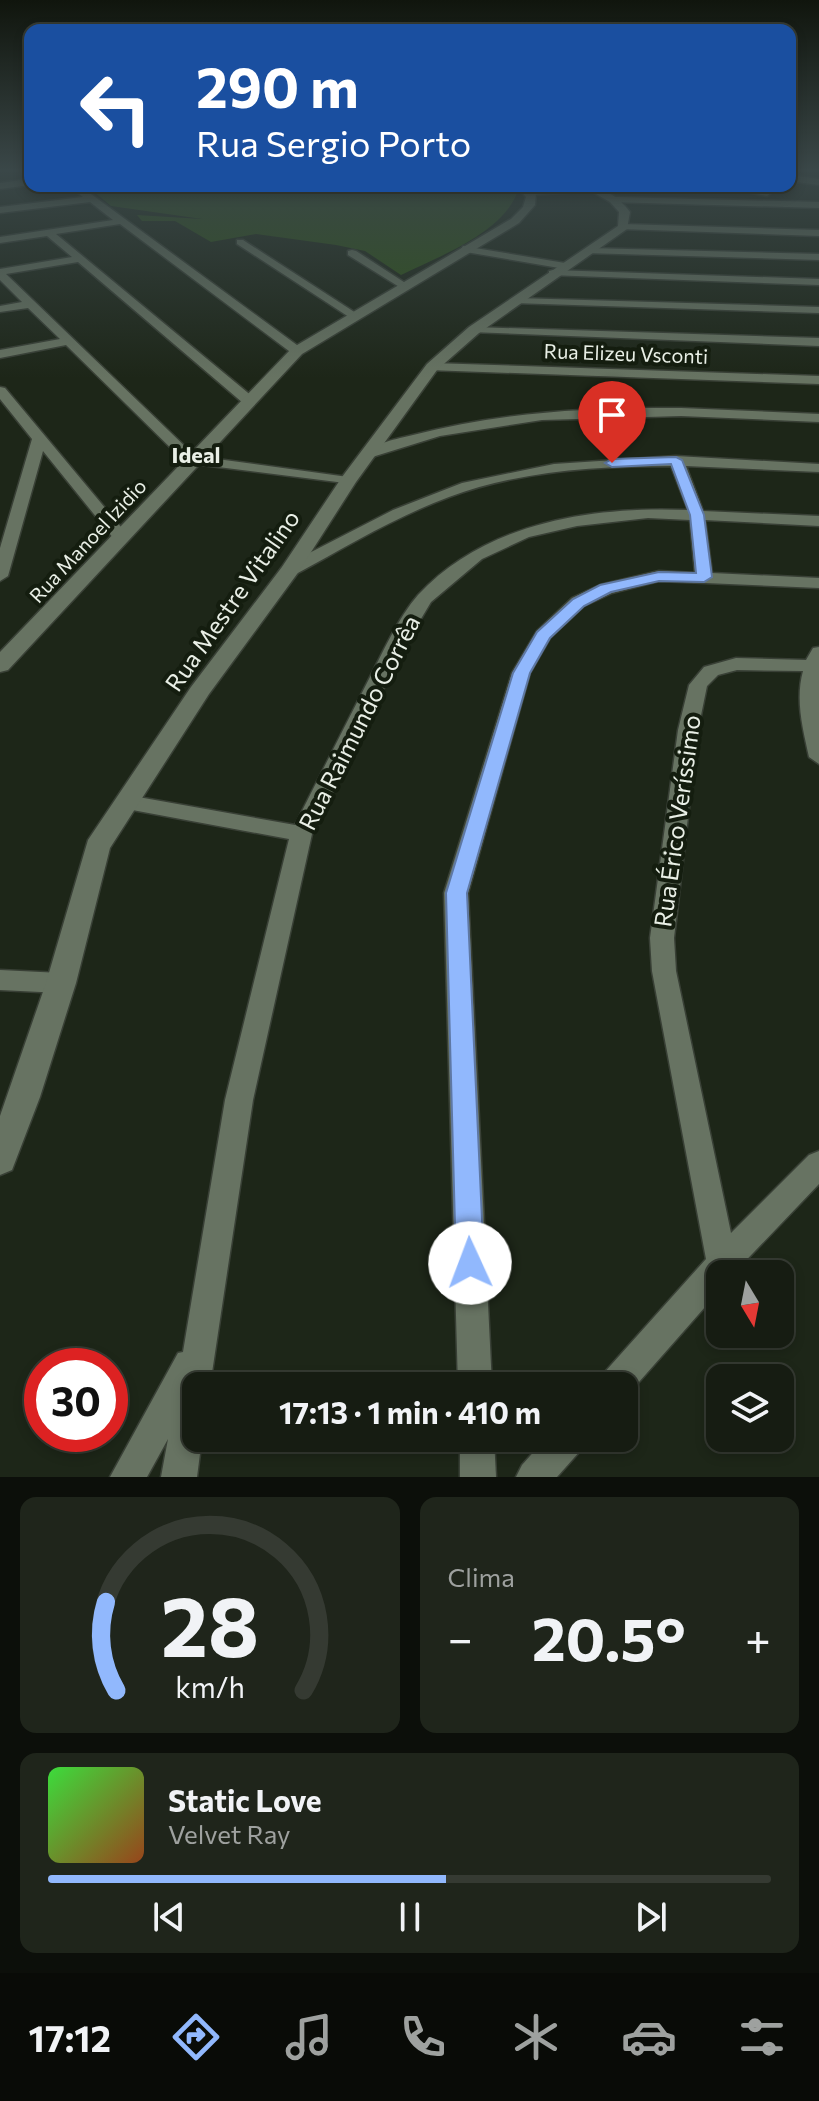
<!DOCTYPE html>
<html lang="pt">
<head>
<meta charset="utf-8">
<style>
	:root { --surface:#161c12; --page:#1f251b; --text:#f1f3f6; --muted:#9ea19f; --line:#353a32; --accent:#91b8fd }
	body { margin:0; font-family:Commissioner,sans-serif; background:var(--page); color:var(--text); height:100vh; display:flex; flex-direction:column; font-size:30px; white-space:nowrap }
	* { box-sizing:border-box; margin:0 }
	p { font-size:26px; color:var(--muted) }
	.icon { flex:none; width:44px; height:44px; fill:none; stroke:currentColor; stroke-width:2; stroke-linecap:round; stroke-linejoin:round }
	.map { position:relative; height:1477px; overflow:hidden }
	.side { display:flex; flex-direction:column; gap:20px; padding:20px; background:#0c0f0a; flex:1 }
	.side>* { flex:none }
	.hud { position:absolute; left:24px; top:24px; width:772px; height:168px; border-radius:16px; box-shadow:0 4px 12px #0003,0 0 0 2px var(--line); background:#1a4fa0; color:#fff; overflow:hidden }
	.needle { width:52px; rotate:170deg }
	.controls { position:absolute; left:706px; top:1260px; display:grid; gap:16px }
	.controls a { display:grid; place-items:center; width:88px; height:88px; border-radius:16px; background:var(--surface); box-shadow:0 4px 12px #0003,0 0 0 2px var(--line); font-size:40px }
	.speed { position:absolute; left:24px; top:1348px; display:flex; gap:16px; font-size:40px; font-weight:700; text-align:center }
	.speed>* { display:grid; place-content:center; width:104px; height:104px; border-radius:50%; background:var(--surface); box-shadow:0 4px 12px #0003,0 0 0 2px var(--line); line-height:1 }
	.speed .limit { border:12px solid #d22; background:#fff; color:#111 }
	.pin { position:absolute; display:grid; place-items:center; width:68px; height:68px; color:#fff; margin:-82px -34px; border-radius:50% 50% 50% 0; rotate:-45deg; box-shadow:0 0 8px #0007 }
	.pin .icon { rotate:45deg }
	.me { position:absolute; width:88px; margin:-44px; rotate:358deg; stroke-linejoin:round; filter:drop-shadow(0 0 6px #0008) }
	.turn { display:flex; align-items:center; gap:28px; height:168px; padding:0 40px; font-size:36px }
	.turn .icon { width:104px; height:104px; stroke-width:2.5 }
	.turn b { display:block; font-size:56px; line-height:68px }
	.big { font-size:60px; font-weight:700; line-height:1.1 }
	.side .card { flex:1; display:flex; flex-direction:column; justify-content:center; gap:12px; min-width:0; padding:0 28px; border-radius:16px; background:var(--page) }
	.side .dial { align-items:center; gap:0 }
	.dial svg { height:208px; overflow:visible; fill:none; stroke:var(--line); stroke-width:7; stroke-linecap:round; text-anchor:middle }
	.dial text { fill:var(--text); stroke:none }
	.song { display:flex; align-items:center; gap:24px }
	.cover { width:96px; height:96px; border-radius:12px; background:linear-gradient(135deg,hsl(120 70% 55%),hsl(20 70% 35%)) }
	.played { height:8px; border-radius:4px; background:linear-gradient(90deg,var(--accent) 55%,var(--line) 55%) }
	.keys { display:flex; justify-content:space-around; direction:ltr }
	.heat { display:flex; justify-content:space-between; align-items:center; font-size:44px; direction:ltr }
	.side .tiles { flex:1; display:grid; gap:20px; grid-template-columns:1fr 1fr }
	.card:last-child { grid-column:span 2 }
	.trip { position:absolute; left:182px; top:1372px; width:456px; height:80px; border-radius:16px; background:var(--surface); box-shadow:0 4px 12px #0003,0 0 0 2px var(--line); font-weight:700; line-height:80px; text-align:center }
	.menu { display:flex; height:128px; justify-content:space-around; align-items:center; background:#090b07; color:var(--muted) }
	.menu .icon { width:56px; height:56px }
	.menu .active { color:var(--accent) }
	.menu b { font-size:36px; color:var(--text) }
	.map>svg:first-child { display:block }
	.green { fill:#2f5317 }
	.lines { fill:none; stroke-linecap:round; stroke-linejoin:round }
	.minor-casing { stroke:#394036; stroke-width:3 }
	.tertiary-casing { stroke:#394036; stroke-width:3 }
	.minor { fill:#677362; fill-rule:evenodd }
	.tertiary { fill:#677362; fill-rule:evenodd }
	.route { fill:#91b8fd; stroke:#5e78a4; stroke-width:2 }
	.labels { text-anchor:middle; stroke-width:8; stroke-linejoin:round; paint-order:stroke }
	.far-street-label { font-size:20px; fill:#e9efe6; stroke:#141d0f }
	.far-neighbourhood-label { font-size:22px; font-weight:bold; fill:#e9efe6; stroke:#141d0f }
	.street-label { font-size:24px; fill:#e9efe6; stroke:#141d0f }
</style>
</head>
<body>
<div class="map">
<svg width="819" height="1477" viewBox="0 0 819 1477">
	<rect width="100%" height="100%" fill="#1d2618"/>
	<path class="green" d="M87,186H235L271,191L249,186H493L517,193C502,233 438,257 401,275L365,251L336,245L256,234L211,242L175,221H142L137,215L202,219L111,206Z"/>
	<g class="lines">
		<defs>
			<g id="minor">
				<path d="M790,175L819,179V185L790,181Z"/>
				<path d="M30,179V185L0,189V183Z"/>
				<path d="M70,186H80L301,348V354H293L120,224L56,234L253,397V403H243L78,262L6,274L195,456L348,477L355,481L353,484L186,463L66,345L0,358V350L60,339L28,308L0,312V306L22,302L0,280V269L72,257L47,236L0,243V237L113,220L90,202L0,213V207L83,197Z"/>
				<path d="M596,186L593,191L531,195L527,192Z"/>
				<path d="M716,186H737L771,193L767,196Z"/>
				<path d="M614,197L819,202V208L611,202Z"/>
				<path d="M623,224L819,230V236L620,229Z"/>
				<path d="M237,240H243L359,315L349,317L237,244Z"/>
				<path d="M463,246L565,263L570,266L565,269L460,251Z"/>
				<path d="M589,248L819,254V260L585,253Z"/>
				<path d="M352,250L356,251L410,286L401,288L348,255V251Z"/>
				<path d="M553,270L819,279V285L549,275V271Z"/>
				<path d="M517,298L819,307V313L513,303L512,301Z"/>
				<path d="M474,327L819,338V346L470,332L468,330Z"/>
				<path d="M432,363L819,376V384L428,370V364Z"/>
				<path d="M0,387L5,388L126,533V539H114L43,451L8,576L0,581V548L32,439L0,399Z"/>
				<path d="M681,408L819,414V422L681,416L542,420L440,436L369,458L362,454C374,443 397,439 413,435C501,412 590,407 681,408Z"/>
				<path d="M676,456L819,464V472L686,466L703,511L819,516V526L705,520L712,573L819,578V588L659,581L612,593L584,606L550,638L530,673L468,893L492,1386H458L444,893L512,673L537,631L572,598L600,585L659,571L695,573L690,520L648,518L577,526L529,537L482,559L431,602L403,649L312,834L253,1100L210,1386H196V1438H202L197,1477H161L168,1439L147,1477H110L178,1353L183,1352L225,1100L289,839L127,809L119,807L116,802L119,797L127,795L295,825C319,777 344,728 369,679C383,652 398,618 418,595C486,522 593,506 688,510L671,466C596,466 519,471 449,497C395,517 346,547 296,574H284L282,570L284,566L393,510L462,483L554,464Z"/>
				<path d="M819,647V764L809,757C803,729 795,700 803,671L737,670L718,675L707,686L698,730L674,938L676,971L731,1233L809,1155L819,1151V1184L733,1274H720V1290L624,1399V1386H598L603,1374L706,1259L652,971L650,938L678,730L689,685L704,667L736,658L806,660L813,648Z"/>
				<path d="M0,970L61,973L70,976L74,983L70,990L61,993L0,990Z"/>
				<path d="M460,1438H494L496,1477H460Z"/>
				<path d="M546,1438H586L581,1450L557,1477H516L522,1465Z"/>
			</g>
			<g id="tertiary">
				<path d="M516,186H528L536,192L535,205L519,223L302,354L8,670L0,672V652L292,348L511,219L523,207L526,197Z"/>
				<path d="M582,186C602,186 618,196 630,212L627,229L479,333L437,370L356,482L297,574L209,694L110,848L76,983L40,1097L12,1170L0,1175V1116L46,983L88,840L191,687L282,567L342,477L427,364L469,327L618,226L619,212L610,202Z"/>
			</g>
		</defs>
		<use href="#minor" class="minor-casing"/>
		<use href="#tertiary" class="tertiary-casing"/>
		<use href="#minor" class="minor"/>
		<use href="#tertiary" class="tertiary"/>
	</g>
	<linearGradient id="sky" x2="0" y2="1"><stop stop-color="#10150d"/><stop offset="0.45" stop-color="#3a4748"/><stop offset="1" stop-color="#3a4748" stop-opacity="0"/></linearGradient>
	<rect width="819" height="378" fill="url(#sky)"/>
	<path class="route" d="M676,457L682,460L704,515L712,577L704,582L659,581L611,592L584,606L550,638L530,673L467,893L484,1263L480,1272L470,1276L460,1272L456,1263L446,893L513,673L537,632L573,599L600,585L659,572L696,573L690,515L671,464L612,467L605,463L612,459Z"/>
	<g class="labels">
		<g class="far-street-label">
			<text transform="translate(626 354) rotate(2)" y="7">Rua Elizeu Vsconti</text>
			<text transform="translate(88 541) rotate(-47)" y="7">Rua Manoel Izidio</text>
		</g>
		<g class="far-neighbourhood-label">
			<text x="196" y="463">Ideal</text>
		</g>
		<g class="street-label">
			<text transform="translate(233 601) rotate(-55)" y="8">Rua Mestre Vitalino</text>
			<text transform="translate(360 723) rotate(-63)" y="8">Rua Raimundo Corrêa</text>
			<text transform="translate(678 821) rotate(-82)" y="8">Rua Érico Veríssimo</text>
		</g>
	</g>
</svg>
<div class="controls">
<a><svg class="needle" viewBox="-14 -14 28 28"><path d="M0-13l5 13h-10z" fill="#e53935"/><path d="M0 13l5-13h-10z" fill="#9ea19f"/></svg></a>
<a><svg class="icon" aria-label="layers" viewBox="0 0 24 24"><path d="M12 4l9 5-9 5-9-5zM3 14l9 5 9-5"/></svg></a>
</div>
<div class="speed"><div class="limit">30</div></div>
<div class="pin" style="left:612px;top:463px;background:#d93025"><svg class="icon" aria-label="arrive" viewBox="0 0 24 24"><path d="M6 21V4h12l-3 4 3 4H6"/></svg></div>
<svg class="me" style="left:470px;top:1263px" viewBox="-20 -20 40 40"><circle r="19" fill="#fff"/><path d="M0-13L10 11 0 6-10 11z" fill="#91b8fd"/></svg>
<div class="trip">17:13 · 1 min · 410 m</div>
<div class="hud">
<div class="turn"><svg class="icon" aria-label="left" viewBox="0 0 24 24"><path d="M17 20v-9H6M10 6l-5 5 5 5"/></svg><div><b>290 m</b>Rua Sergio Porto</div></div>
</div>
</div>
<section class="side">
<div class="tiles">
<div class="card dial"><svg viewBox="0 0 100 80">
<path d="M14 69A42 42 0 1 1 86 69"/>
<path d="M14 69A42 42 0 0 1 10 35" stroke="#91b8fd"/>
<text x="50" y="56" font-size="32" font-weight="700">28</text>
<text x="50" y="72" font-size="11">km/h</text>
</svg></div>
<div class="card"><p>Clima</p>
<div class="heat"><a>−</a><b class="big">20.5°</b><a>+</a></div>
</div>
<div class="card">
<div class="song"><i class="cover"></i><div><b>Static Love</b><p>Velvet Ray</p></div></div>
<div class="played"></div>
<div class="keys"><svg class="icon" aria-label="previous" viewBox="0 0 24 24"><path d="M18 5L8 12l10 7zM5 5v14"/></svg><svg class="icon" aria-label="pause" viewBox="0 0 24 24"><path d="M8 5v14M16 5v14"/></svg><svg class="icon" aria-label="next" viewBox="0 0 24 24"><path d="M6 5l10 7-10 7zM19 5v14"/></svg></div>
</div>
</div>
</section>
<nav class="menu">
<b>17:12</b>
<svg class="icon active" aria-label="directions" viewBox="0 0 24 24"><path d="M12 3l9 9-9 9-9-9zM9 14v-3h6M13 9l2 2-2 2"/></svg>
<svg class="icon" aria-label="music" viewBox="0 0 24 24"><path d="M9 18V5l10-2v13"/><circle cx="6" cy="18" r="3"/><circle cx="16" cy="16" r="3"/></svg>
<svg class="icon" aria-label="phone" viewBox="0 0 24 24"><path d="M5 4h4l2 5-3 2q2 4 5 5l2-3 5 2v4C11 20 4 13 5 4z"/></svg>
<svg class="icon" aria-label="climate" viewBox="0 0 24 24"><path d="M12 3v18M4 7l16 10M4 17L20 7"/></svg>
<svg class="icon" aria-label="car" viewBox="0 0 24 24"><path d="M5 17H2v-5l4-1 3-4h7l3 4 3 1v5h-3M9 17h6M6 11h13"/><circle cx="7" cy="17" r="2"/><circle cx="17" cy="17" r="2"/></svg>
<svg class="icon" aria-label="filters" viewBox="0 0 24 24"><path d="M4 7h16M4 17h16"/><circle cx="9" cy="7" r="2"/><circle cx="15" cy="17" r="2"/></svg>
</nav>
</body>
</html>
